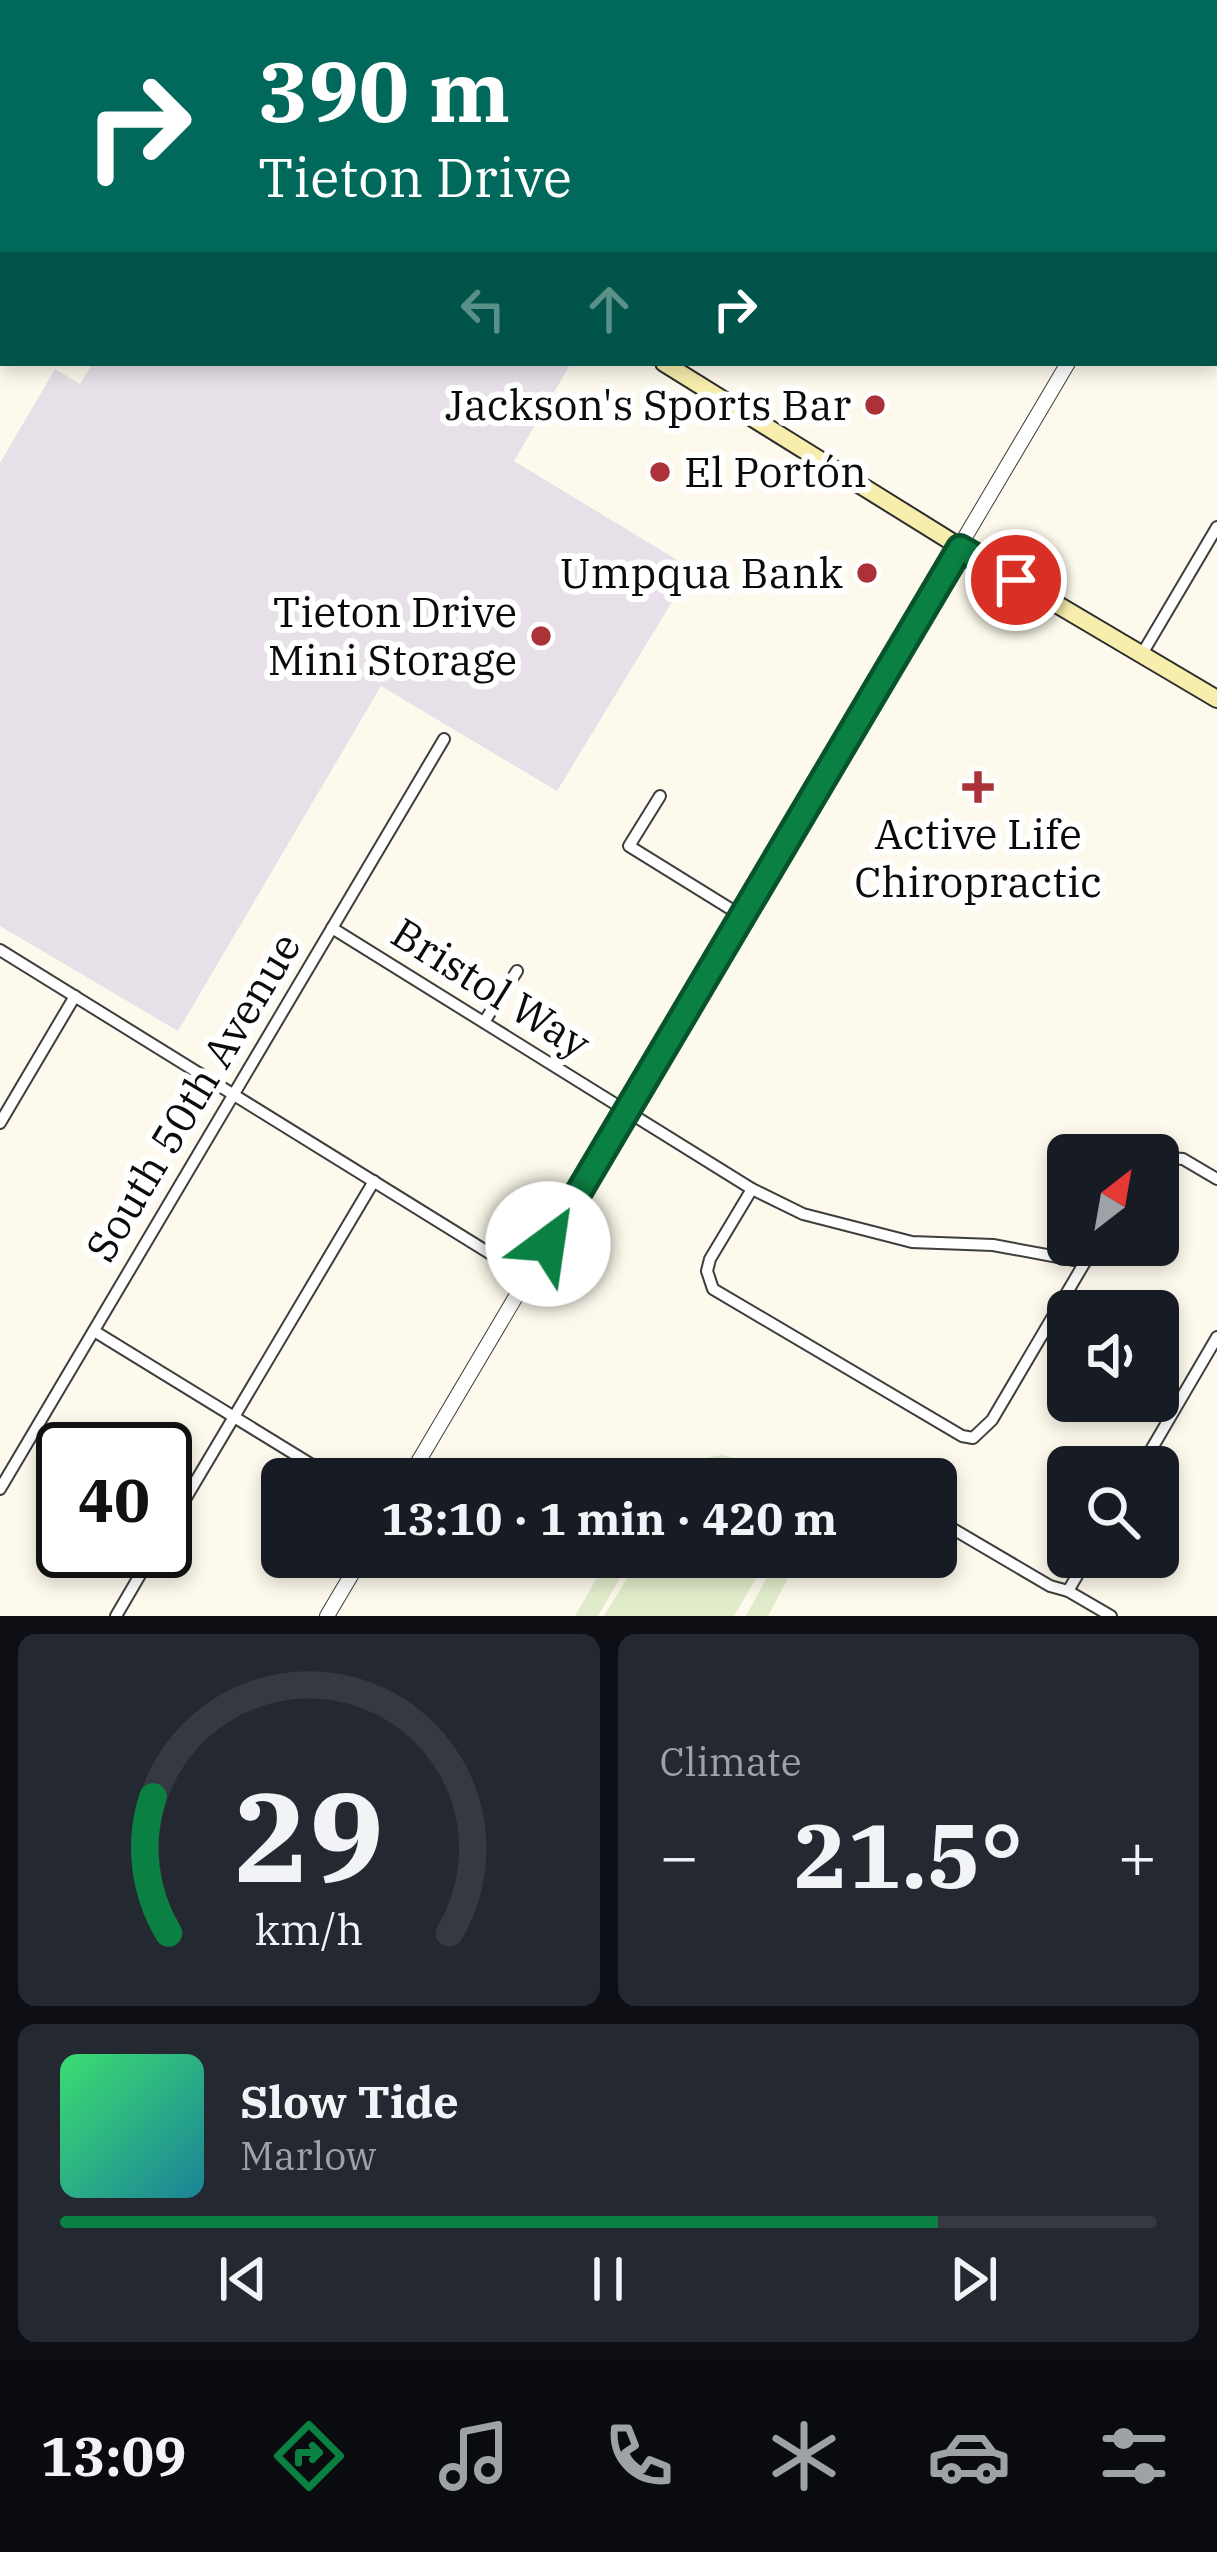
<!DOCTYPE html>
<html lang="en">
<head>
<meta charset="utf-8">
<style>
	:root { --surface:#171b24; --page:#242831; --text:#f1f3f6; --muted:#9ea1a6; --line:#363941; --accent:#0b8043 }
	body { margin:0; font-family:"IBM Plex Serif",serif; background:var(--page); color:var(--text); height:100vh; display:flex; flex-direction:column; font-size:45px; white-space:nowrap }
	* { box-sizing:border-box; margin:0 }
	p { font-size:39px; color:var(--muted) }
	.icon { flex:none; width:66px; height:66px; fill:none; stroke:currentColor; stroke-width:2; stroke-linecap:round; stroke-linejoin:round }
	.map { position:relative; height:1616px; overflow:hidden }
	.side { display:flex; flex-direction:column; gap:18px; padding:18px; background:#0d0f14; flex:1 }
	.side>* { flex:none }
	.top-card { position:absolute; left:0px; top:0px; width:1218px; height:366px; box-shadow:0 6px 18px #0003; background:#00695c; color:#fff; overflow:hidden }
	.needle { width:78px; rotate:31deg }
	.controls { position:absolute; left:1047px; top:1134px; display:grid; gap:24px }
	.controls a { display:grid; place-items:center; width:132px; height:132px; border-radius:18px; background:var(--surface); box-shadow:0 6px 18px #0003; font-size:60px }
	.speed { position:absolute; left:36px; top:1422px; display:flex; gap:24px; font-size:60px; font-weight:700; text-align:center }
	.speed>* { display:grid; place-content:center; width:156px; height:156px; border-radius:50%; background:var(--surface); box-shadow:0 6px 18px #0003; line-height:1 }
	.speed .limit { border:6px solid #111; border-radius:18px; background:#fff; color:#111 }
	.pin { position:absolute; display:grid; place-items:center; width:102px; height:102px; color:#fff; margin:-51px; border:6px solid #fff; border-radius:50%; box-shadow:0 3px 12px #0007 }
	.me { position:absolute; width:132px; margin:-66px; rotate:31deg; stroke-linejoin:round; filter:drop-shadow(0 0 9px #0008) }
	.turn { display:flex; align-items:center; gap:42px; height:252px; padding:0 60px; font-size:54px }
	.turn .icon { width:156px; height:156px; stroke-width:2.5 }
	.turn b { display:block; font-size:84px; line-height:102px }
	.lanes { display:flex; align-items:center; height:114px; padding:0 60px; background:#0003; justify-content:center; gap:60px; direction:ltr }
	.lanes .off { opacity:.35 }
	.big { font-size:90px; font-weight:800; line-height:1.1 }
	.side .tile { flex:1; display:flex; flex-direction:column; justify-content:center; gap:18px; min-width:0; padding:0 42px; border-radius:18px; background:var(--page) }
	.side .dial { align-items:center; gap:0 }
	.dial svg { height:312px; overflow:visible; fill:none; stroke:var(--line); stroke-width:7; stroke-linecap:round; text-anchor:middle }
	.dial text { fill:var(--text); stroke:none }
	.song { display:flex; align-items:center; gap:36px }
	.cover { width:144px; height:144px; border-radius:18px; background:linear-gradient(135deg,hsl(140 70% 55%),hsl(190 70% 35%)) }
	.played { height:12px; border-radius:6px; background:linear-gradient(90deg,var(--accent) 80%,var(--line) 80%) }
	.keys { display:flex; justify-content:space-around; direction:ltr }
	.heat { display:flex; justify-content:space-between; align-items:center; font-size:66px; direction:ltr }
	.side .tiles { flex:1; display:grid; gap:18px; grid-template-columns:1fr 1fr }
	.tile:last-child { grid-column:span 2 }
	.trip { position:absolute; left:261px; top:1458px; width:696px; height:120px; border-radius:18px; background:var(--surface); box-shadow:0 6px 18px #0003; font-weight:800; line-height:120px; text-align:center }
	.menu { display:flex; height:192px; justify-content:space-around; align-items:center; background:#090b0e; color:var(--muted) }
	.menu .icon { width:84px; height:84px }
	.menu .selected { color:var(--accent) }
	.menu b { font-size:54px; color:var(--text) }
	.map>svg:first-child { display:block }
	.industrial { fill:#e8e0e9 }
	.pitch { fill:#e1ecca }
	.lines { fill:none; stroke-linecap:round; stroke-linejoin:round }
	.minor-casing { stroke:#3e3e3e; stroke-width:14 }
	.tertiary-casing { stroke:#3e3e3e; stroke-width:16 }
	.secondary-casing { stroke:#2d2d2d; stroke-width:20 }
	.minor { stroke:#fff; stroke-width:10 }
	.tertiary { stroke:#fff; stroke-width:14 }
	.secondary { stroke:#f7edad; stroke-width:16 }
	.route-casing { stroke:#07532c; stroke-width:30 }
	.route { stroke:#0b8043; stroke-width:21 }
	.poi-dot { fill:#ac323a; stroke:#fff; stroke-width:4.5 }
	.labels { text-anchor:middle; stroke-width:12; stroke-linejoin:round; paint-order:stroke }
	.poi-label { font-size:42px; fill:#0b0b0b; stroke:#fff; text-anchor:end }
	.street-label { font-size:42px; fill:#0b0b0b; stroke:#fff }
</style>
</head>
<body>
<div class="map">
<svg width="1217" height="1616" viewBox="0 0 1217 1616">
	<rect width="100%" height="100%" fill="#fdf9ec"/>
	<path class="industrial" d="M93,363H571L514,461L692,569L557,791L381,686L178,1031L0,926V463L55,369L80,384Z"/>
	<g class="pitch">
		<path d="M722,1455L747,1461L775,1479L721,1474L658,1479L683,1462Z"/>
		<path d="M609,1557H632L598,1616H575Z"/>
		<path d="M640,1557H767L768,1558L734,1616H604Z"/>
		<path d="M778,1557H799L768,1616H746Z"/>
	</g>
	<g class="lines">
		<defs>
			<g id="minor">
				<path d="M19,3L21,0"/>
				<path d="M428,3L429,0"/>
				<path d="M661,3L662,0"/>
				<path d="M906,3L908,0"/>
				<path d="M1092,3L1094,0"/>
				<path d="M0,33L3,28"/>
				<path d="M1215,220L1217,221"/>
				<path d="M1142,654L1217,527"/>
				<path d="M660,796L629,846L742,916"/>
				<path d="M332,928L752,1189L803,1214L912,1242L993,1245L1085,1262"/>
				<path d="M0,950L528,1277"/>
				<path d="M484,1022L517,971"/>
				<path d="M0,1123L75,996"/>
				<path d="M1158,1157L1183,1159L1217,1179"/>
				<path d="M752,1189L710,1259L707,1271L713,1289L962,1436L973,1438L992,1420L1095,1245"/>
				<path d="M94,1331L335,1479"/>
				<path d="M1141,1467L1217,1337"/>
				<path d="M0,1489L444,739"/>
				<path d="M936,1519L1050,1586L1068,1591L1111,1616"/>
				<path d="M165,1533L374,1181"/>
				<path d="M1068,1591L1088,1557"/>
				<path d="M116,1616L154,1551"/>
			</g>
			<g id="tertiary">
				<path d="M1215,113L1217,110"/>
				<path d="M408,1479L1068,363"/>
				<path d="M327,1616L362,1557"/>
			</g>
			<g id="secondary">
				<path d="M69,0L73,3"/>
				<path d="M664,363L960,547L1217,699"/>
			</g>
		</defs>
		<use href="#minor" class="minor-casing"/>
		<use href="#tertiary" class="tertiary-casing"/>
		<use href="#secondary" class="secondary-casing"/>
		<use href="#minor" class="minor"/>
		<use href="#tertiary" class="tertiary"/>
		<use href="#secondary" class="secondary"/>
	</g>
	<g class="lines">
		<defs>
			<path id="route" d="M548,1244L960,548L1016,580"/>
		</defs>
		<use href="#route" class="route-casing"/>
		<use href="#route" class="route"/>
	</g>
	<g class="poi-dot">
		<circle cx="875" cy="405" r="12"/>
		<circle cx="660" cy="472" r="12"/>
		<circle cx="867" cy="573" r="12"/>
		<circle cx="541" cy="636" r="12"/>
		<path d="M972 769h12v12h12v12h-12v12h-12v-12h-12v-12h12z"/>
	</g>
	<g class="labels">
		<g class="poi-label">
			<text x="851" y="420">Jackson's Sports Bar</text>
			<text x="684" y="487" text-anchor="start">El Portón</text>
			<text x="843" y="588">Umpqua Bank</text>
			<text x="517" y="627">Tieton Drive<tspan x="517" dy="48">Mini Storage</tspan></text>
			<text x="978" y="849" text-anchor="middle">Active Life<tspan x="978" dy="48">Chiropractic</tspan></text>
		</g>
		<g class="street-label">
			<text transform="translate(491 988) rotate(32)" y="15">Bristol Way</text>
			<text transform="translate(193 1097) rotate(-59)" y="15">South 50th Avenue</text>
		</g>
	</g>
</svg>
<div class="controls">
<a><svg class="needle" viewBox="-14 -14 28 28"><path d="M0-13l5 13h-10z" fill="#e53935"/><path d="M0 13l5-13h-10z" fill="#9ea1a6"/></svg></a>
<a><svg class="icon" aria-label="sound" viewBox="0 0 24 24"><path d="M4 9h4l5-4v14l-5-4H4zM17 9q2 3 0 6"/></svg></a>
<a><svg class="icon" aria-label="search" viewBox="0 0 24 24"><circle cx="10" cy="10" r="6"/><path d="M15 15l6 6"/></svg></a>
</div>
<div class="speed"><div class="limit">40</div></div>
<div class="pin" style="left:1016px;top:580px;background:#d93025"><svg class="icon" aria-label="arrive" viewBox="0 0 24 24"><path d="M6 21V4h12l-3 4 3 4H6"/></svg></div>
<svg class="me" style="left:548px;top:1244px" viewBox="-20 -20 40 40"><circle r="19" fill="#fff"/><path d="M0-13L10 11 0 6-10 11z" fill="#0b8043"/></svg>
<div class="trip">13:10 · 1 min · 420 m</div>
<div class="top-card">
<div class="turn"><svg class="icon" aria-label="right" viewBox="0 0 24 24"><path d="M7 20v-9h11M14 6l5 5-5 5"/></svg><div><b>390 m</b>Tieton Drive</div></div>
<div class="lanes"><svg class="icon off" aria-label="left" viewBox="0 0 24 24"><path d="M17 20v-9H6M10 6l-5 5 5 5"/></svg><svg class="icon off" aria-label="ahead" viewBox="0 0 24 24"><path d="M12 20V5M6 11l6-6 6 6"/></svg><svg class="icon" aria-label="right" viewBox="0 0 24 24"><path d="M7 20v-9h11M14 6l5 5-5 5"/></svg></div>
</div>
</div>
<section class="side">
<div class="tiles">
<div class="tile dial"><svg viewBox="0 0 100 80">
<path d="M14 69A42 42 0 1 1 86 69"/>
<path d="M14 69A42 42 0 0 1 10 34" stroke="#0b8043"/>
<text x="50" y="56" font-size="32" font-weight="700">29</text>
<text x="50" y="72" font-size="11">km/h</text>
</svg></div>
<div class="tile"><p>Climate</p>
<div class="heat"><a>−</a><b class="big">21.5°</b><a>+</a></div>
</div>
<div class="tile">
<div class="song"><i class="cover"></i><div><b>Slow Tide</b><p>Marlow</p></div></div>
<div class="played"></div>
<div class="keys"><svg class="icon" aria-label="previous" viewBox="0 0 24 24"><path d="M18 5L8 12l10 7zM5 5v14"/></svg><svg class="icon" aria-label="pause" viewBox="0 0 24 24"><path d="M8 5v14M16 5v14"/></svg><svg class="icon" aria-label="next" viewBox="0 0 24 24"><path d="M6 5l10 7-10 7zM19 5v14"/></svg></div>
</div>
</div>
</section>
<nav class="menu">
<b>13:09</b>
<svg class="icon selected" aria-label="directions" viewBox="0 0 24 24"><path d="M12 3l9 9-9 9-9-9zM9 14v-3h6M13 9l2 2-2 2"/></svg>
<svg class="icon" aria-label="music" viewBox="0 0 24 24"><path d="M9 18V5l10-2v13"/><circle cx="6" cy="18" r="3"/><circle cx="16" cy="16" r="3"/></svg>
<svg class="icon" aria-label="phone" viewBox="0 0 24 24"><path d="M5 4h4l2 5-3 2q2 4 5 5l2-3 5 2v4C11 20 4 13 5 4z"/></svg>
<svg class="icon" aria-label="climate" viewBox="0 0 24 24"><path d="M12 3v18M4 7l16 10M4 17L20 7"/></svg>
<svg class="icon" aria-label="car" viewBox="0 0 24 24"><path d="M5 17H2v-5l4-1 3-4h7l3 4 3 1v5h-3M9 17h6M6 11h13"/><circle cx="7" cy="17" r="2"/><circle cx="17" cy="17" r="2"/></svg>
<svg class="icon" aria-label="filters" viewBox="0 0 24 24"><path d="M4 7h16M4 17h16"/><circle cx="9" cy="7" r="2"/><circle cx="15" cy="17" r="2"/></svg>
</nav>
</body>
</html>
